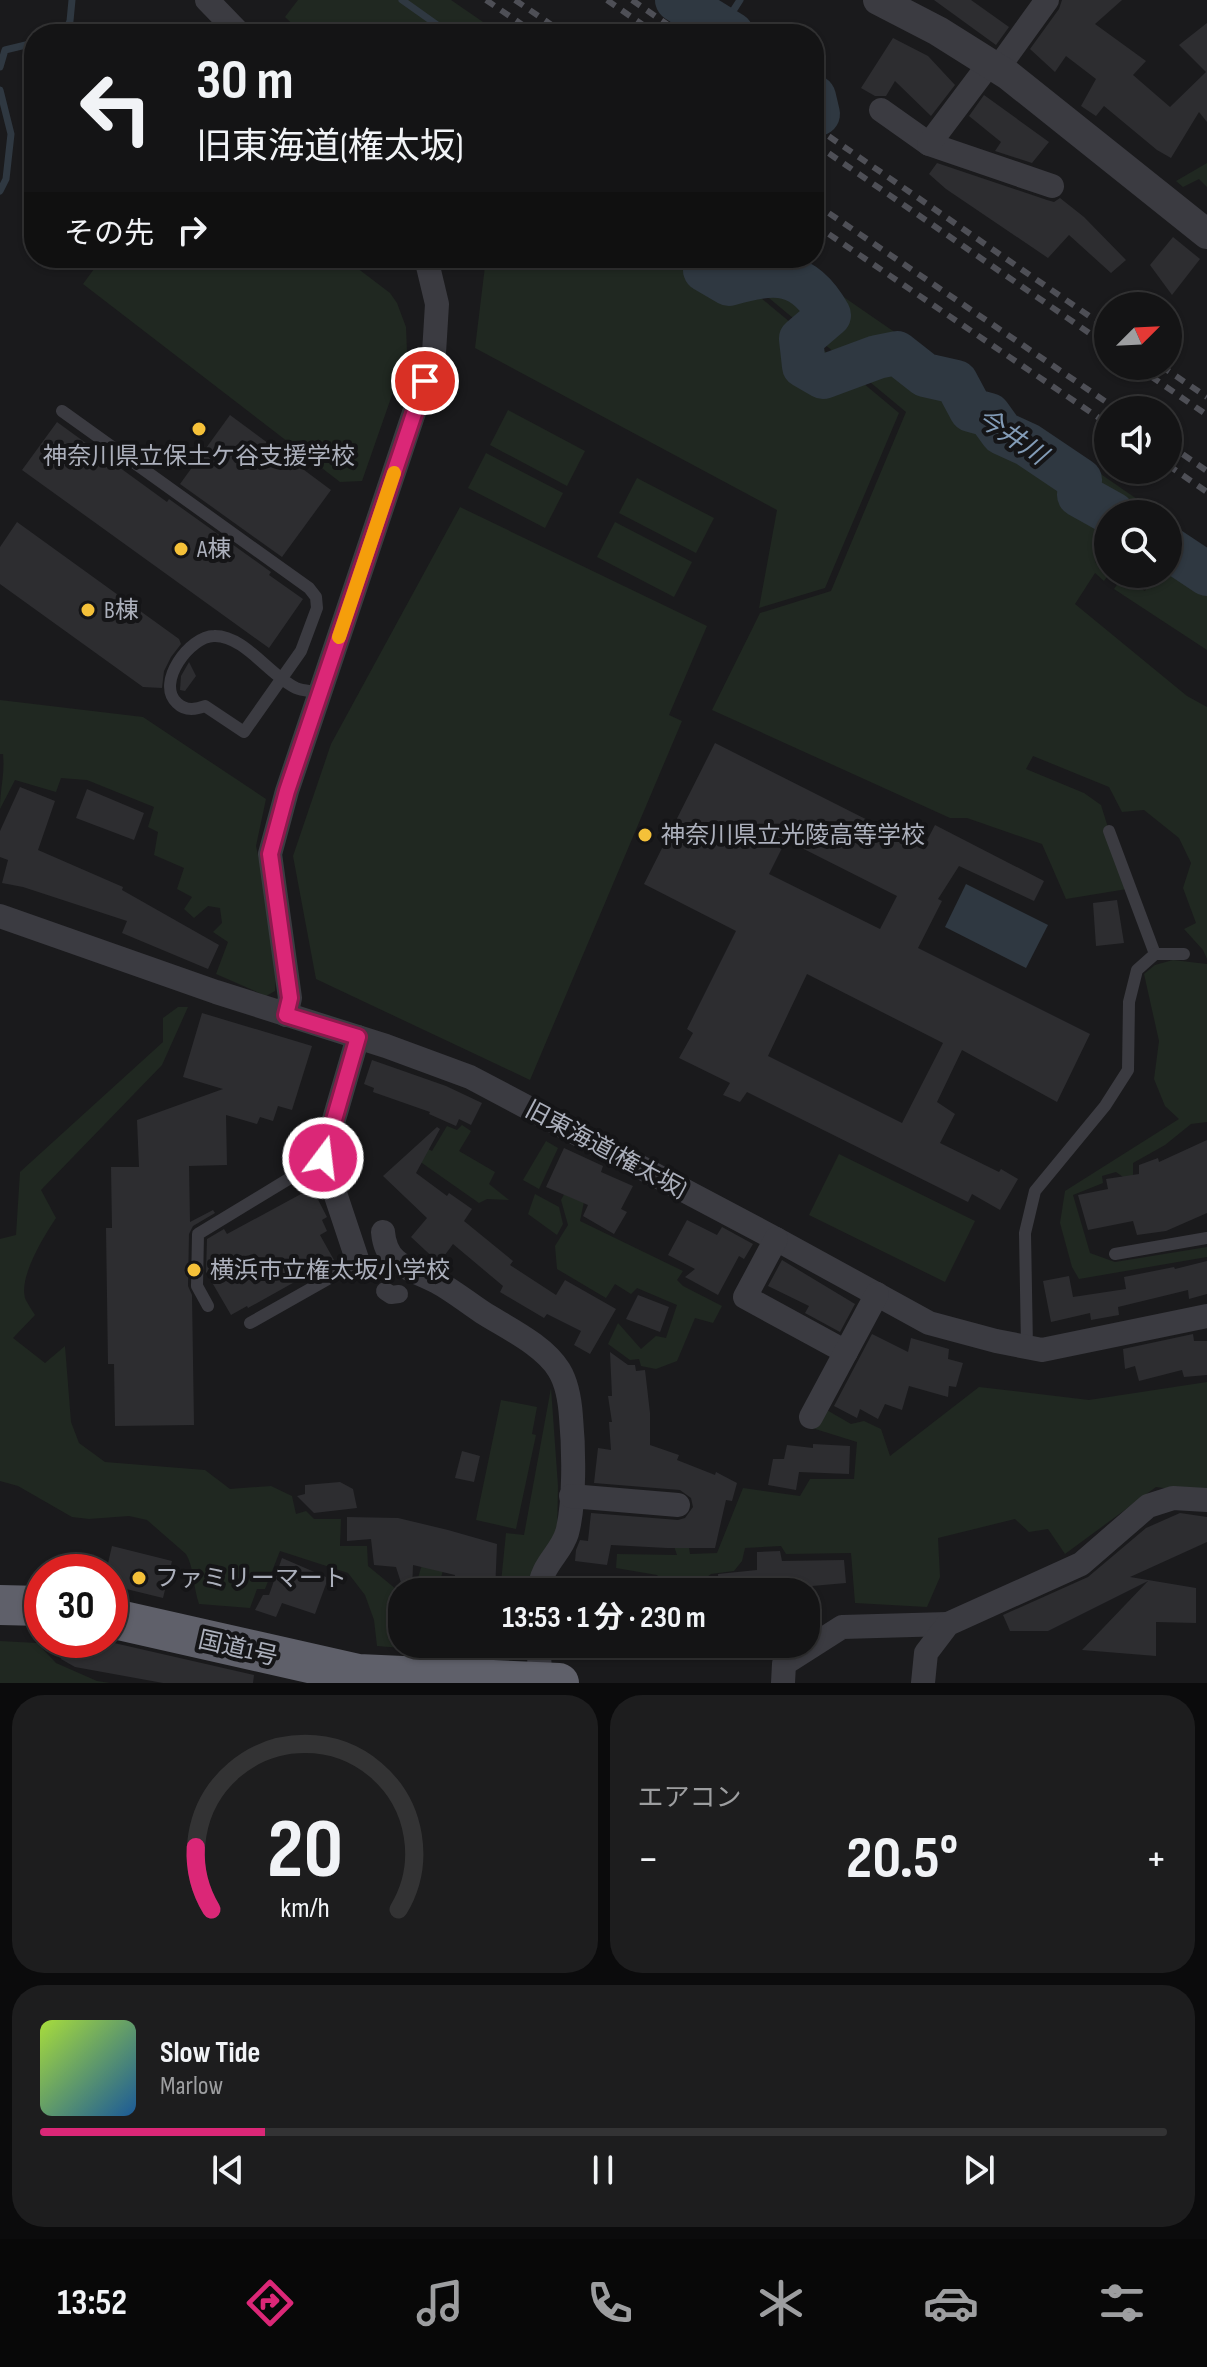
<!DOCTYPE html>
<html lang="ja">
<head>
<meta charset="utf-8">
<style>
	:root { --surface:#141415; --page:#1d1d1e; --text:#f1f3f6; --muted:#9d9ea0; --line:#333334; --accent:#db2777 }
	body { margin:0; font-family:"Sofia Sans Condensed","Noto Sans JP",sans-serif; background:var(--page); color:var(--text); height:100vh; display:flex; flex-direction:column; font-size:30px; white-space:nowrap }
	* { box-sizing:border-box; margin:0 }
	p { font-size:26px; color:var(--muted) }
	.icon { flex:none; width:44px; height:44px; fill:none; stroke:currentColor; stroke-width:2; stroke-linecap:round; stroke-linejoin:round }
	.map { position:relative; height:1683px; overflow:hidden }
	.drawer { display:flex; flex-direction:column; gap:12px; padding:12px; background:#0b0b0c; flex:1 }
	.drawer>* { flex:none }
	.hud { position:absolute; left:24px; top:24px; width:800px; height:244px; border-radius:32px; box-shadow:0 2px 6px #0004,0 0 0 2px var(--line); background:#141415; color:var(--text); overflow:hidden }
	.needle { width:52px; rotate:66deg }
	.fabs { position:absolute; left:1094px; top:292px; display:grid; gap:16px }
	.fabs a { display:grid; place-items:center; width:88px; height:88px; border-radius:50%; background:var(--surface); box-shadow:0 2px 6px #0004,0 0 0 2px var(--line); font-size:40px }
	.speed { position:absolute; left:24px; top:1554px; display:flex; gap:16px; font-size:40px; font-weight:700; text-align:center }
	.speed>* { display:grid; place-content:center; width:104px; height:104px; border-radius:50%; background:var(--surface); box-shadow:0 2px 6px #0004,0 0 0 2px var(--line); line-height:1 }
	.speed .limit { border:12px solid #d22; background:#fff; color:#111 }
	.pin { position:absolute; display:grid; place-items:center; width:68px; height:68px; color:#fff; margin:-34px; border:4px solid #fff; border-radius:50%; box-shadow:0 2px 8px #0007 }
	.me { position:absolute; width:88px; margin:-44px; rotate:15deg; stroke-linejoin:round; filter:drop-shadow(0 0 6px #0008) }
	.turn { display:flex; align-items:center; gap:28px; height:168px; padding:0 40px; font-size:36px }
	.turn .icon { width:104px; height:104px; stroke-width:2.5 }
	.turn b { display:block; font-size:56px; line-height:68px }
	.then { display:flex; align-items:center; height:76px; padding:0 40px; background:#0003; gap:16px; font-size:30px }
	.big { font-size:60px; font-weight:700; line-height:1.1 }
	.drawer .widget { flex:1; display:flex; flex-direction:column; justify-content:center; gap:12px; min-width:0; padding:0 28px; border-radius:32px; background:var(--page) }
	.drawer .dial { align-items:center; gap:0 }
	.dial svg { height:208px; overflow:visible; fill:none; stroke:var(--line); stroke-width:7; stroke-linecap:round; text-anchor:middle }
	.dial text { fill:var(--text); stroke:none }
	.song { display:flex; align-items:center; gap:24px }
	.cover { width:96px; height:96px; border-radius:12px; background:linear-gradient(135deg,hsl(80 70% 55%),hsl(210 70% 35%)) }
	.played { height:8px; border-radius:4px; background:linear-gradient(90deg,var(--accent) 20%,var(--line) 20%) }
	.keys { display:flex; justify-content:space-around; direction:ltr }
	.heat { display:flex; justify-content:space-between; align-items:center; font-size:44px; direction:ltr }
	.drawer .tiles { flex:1; display:grid; gap:12px; grid-template-columns:1fr 1fr }
	.widget:last-child { grid-column:span 2 }
	.trip { position:absolute; left:388px; top:1578px; width:432px; height:80px; border-radius:32px; background:var(--surface); box-shadow:0 2px 6px #0004,0 0 0 2px var(--line); font-weight:700; line-height:80px; text-align:center }
	.dock { display:flex; height:128px; justify-content:space-around; align-items:center; background:#080808; color:var(--muted) }
	.dock .icon { width:56px; height:56px }
	.dock .selected { color:var(--accent) }
	.dock b { font-size:36px; color:var(--text) }
	.map>svg:first-child { display:block }
	.green { fill:#202821 }
	.water { fill:#2f3841 }
	.lines { fill:none; stroke-linecap:round; stroke-linejoin:round }
	.stream { stroke:#2f3841; stroke-width:7 }
	.river { stroke:#2f3841; stroke-width:44 }
	.building { fill:#2d2d30; fill-rule:evenodd }
	.service { stroke:#3b3b41; stroke-width:12 }
	.pedestrian { stroke:#3b3b41; stroke-width:18 }
	.minor { stroke:#3b3b41; stroke-width:24 }
	.tertiary { stroke:#3b3b41; stroke-width:30 }
	.trunk { stroke:#5f606a; stroke-width:40 }
	.rail { stroke:#4e4f56; stroke-width:6; stroke-dasharray:10 8; stroke-linecap:butt }
	.route-casing { stroke:#8e194d; stroke-width:20 }
	.route { stroke:#db2777; stroke-width:14 }
	.slow { stroke:#f59e0b; stroke-width:14 }
	.poi-dot { fill:#f5c139; stroke:#151517; stroke-width:3 }
	.labels { text-anchor:middle; stroke-width:8; stroke-linejoin:round; paint-order:stroke }
	.poi-label { font-size:24px; fill:#acb0bc; stroke:#151517; text-anchor:start }
	.street-label { font-size:24px; fill:#acb0bc; stroke:#151517 }
	.water-label { font-size:26px; font-style:italic; fill:#839cb7; stroke:#151517 }
</style>
</head>
<body>
<div class="map">
<svg width="1207" height="1683" viewBox="0 0 1207 1683">
	<rect width="100%" height="100%" fill="#1a1a1c"/>
	<g class="green">
		<path d="M298,0H451L483,22L475,34H303L285,17Z"/>
		<path d="M1207,163V187L1199,179L1183,187L1176,181Z"/>
		<path d="M102,258H344L390,293L397,303L406,327L407,352L362,481L340,482L83,284Z"/>
		<path d="M486,258H713L899,413L825,588L759,608L777,510L475,348Z"/>
		<path d="M721,258H787L1150,508L1147,514H1108V550L1103,547L1095,562L1108,570L1109,574L1104,581L1095,573L1075,604L1187,696L1207,707V959L1203,950L1184,929L1196,923L1183,888L1191,863L1179,838L1144,810L1122,812L1109,787L1033,756L1026,769L1084,793L1101,805L1127,889L1066,899L1042,844L967,818H950L712,710L760,613L831,591L906,412Z"/>
		<path d="M508,410L585,451L567,486L490,445Z"/>
		<path d="M486,453L563,493L545,528L468,488Z"/>
		<path d="M637,478L714,518L696,553L619,513Z"/>
		<path d="M460,507L707,626L669,715L682,721L530,1080L316,979L293,856L331,744Z"/>
		<path d="M615,522L692,562L674,597L597,557Z"/>
		<path d="M1168,523L1207,551V650L1114,589L1122,578L1145,591L1151,580L1144,574H1168Z"/>
		<path d="M0,700L143,717L266,799L256,846L278,945L275,991L266,996L216,974L228,942L213,932L222,923L220,908L208,906L194,918L184,909L192,897L177,889L184,868L154,855L158,832L148,827L154,807L87,780L61,778L56,792L15,780L0,809C0,788 5,775 3,754H0Z"/>
		<path d="M1173,960L1207,964V1122L1191,1124L1165,1145L1133,1163V1175L1126,1179L1116,1172L1102,1176L1103,1183L1073,1195L1090,1253L1115,1262L1207,1247V1257L1079,1279L1072,1267L1060,1223L1065,1191L1179,1119L1165,1106L1154,1079L1159,1041L1144,974L1155,965Z"/>
		<path d="M178,1007H188L162,1065L41,1190L56,1218C44,1236 19,1276 25,1298C27,1303 32,1310 35,1315L13,1338L45,1363L65,1346L71,1422L79,1443L105,1462L205,1470L230,1489L271,1486L292,1496L296,1514L306,1511L314,1519H341L340,1546H367L368,1566L402,1594V1644H439V1651L377,1646L374,1620L365,1595L348,1573L280,1551L265,1589H257L250,1608L199,1604C193,1587 194,1567 186,1554L147,1520L129,1516L89,1519L72,1517L18,1486L0,1481V1239L16,1235L20,1172L163,1042V1018Z"/>
		<path d="M462,1125L471,1131L459,1151L495,1172L489,1184L509,1200L487,1199L479,1203L412,1156L420,1145L432,1151L447,1126L457,1130Z"/>
		<path d="M546,1141L558,1148L539,1189L523,1180Z"/>
		<path d="M839,1154L975,1221L945,1282L809,1215Z"/>
		<path d="M567,1189L585,1197L580,1221L683,1271L677,1280L683,1286L722,1306L713,1323L695,1318L677,1361L656,1369L641,1366L639,1359L630,1360L608,1344L618,1323L641,1349L656,1336L666,1338L677,1305L637,1288L631,1294L615,1284L606,1298L557,1269L555,1246L568,1225L561,1200Z"/>
		<path d="M535,1194L559,1207L563,1224L557,1235L528,1214Z"/>
		<path d="M1207,1382V1494L1156,1487L1065,1554L1048,1529L1029,1532L1015,1519L938,1538L940,1577L927,1607L855,1603L851,1553L786,1554L781,1546L745,1548L742,1561L734,1571L711,1574L690,1590L683,1576L662,1581L657,1575L616,1568L617,1554L677,1555L674,1546L689,1548L690,1554L717,1553L743,1488L800,1496L810,1479H854L857,1442L812,1428L825,1409L851,1424L864,1421L881,1429L890,1456L979,1387L1089,1400Z"/>
		<path d="M551,1388L558,1486L557,1540L532,1592H500L506,1533L524,1535Z"/>
		<path d="M501,1400L537,1407L532,1434L536,1435L516,1529L476,1520Z"/>
		<path d="M423,1561L445,1565L441,1577L449,1579L448,1591L458,1592H409L408,1580L418,1578Z"/>
		<path d="M0,1641L37,1643L56,1663L97,1681L110,1683H0Z"/>
	</g>
	<path class="water" d="M966,884L1048,925L1026,968L945,927Z"/>
	<g class="lines">
		<g class="stream">
			<path d="M402,0L450,34"/>
			<path d="M722,28L740,0"/>
			<path d="M64,34L70,21L72,0"/>
			<path d="M0,67L5,50L34,43"/>
			<path d="M0,90L11,134L6,179L0,191"/>
		</g>
		<g class="river">
			<path d="M677,0L732,34"/>
			<path d="M814,97L818,114"/>
			<path d="M710,258L705,270L729,284C775,270 804,270 829,315L801,339L804,366L823,377L877,357L897,353L925,375L956,382L971,410L989,415L1002,433L1028,445L1080,480L1079,495L1113,514"/>
			<path d="M1168,548L1207,574"/>
		</g>
	</g>
	<g class="building">
		<path d="M934,0H971L1009,27L996,45Z"/>
		<path d="M1062,0H1122L1095,24L1146,61L1133,75L1170,107L1206,72L1179,45L1207,23V122L1199,112L1171,158L1157,150L1104,106L1096,116L1081,106L1096,79L1066,56L1055,72L1030,49L1059,9Z"/>
		<path d="M893,38L928,56L955,85L931,116L895,81L886,96H875L861,88Z"/>
		<path d="M984,95L1049,142L1032,163L995,151L1001,142L969,116Z"/>
		<path d="M937,163L1047,200L1054,202L1060,198L1084,217L1126,260L1111,273L1069,235L1048,258L946,189L929,174Z"/>
		<path d="M1173,237L1200,259L1172,295L1150,265Z"/>
		<path d="M230,415L331,490L282,557L180,484Z"/>
		<path d="M57,422L167,502L169,499L271,572L269,575L303,599L269,648L22,470Z"/>
		<path d="M17,522L179,639L181,644L171,657L164,671L162,688L143,687L0,584V547Z"/>
		<path d="M189,662L196,676L185,691L180,690L181,676Z"/>
		<path d="M715,743L923,848L935,825L1044,881L1034,901L959,866L938,899L942,901L918,948L1090,1034L1057,1102L962,1050L937,1102L955,1114L940,1143L999,1172L1001,1169L1018,1179L1000,1210L972,1194L968,1202L747,1092L740,1102L723,1095L730,1083L679,1058L693,1033L687,1029L736,931L644,884ZM786,840L897,896L880,929L769,874ZM807,974L943,1043L902,1123L768,1056Z"/>
		<path d="M20,787L55,801L38,850L123,887L122,890L219,945L208,969L122,933L127,921L23,887L2,883L8,860L0,857V831Z"/>
		<path d="M87,789L144,813L134,840L76,818Z"/>
		<path d="M1117,900L1124,943L1096,946L1093,903Z"/>
		<path d="M202,1013L312,1046L292,1110L278,1106L273,1121L260,1117L257,1124L226,1115L227,1165L189,1166L190,1222L213,1210L215,1213L193,1226L189,1234L188,1286L192,1295L194,1425L115,1426L114,1364H108L106,1228H112L111,1167H139L137,1120L223,1089L183,1077Z"/>
		<path d="M372,1060L446,1086L482,1103L471,1125L459,1119L456,1126L429,1114L430,1112L373,1092L374,1088L364,1084Z"/>
		<path d="M437,1127L440,1129L416,1173L447,1196L449,1193L472,1209L464,1221L513,1261L510,1265L556,1295L565,1280L616,1309L590,1354L574,1345L581,1331L547,1314L544,1318L500,1292L503,1286L453,1244L439,1263L411,1237L427,1218L383,1176Z"/>
		<path d="M1207,1140V1213L1166,1231L1137,1235L1133,1221L1088,1230L1078,1195L1108,1189L1106,1179L1139,1174V1165L1158,1158L1159,1162Z"/>
		<path d="M564,1148L603,1166L601,1172L633,1186L621,1209L627,1212L614,1234L583,1216L588,1205L546,1187Z"/>
		<path d="M312,1188L327,1217L322,1220L327,1231L320,1235L334,1260L248,1308L247,1306L231,1315L206,1272L207,1239L224,1229L227,1234Z"/>
		<path d="M687,1220L717,1235L722,1227L753,1244L744,1259L739,1256L718,1295L685,1277L695,1269L668,1255Z"/>
		<path d="M782,1260L855,1304L840,1332L805,1313L809,1306L768,1286Z"/>
		<path d="M1207,1261V1294L1189,1299L1188,1290L1118,1307L1119,1315L1091,1320L1090,1313L1051,1322L1043,1281L1069,1276L1073,1297L1126,1289L1124,1277L1174,1267L1175,1269Z"/>
		<path d="M638,1295L669,1307L660,1332L626,1319Z"/>
		<path d="M872,1334L908,1352L911,1338L949,1349L948,1359L963,1363L956,1387L949,1386L948,1397L909,1386L902,1410L885,1404L878,1419L860,1409L857,1418L834,1406Z"/>
		<path d="M1193,1334L1194,1341H1207V1375L1184,1377L1182,1370L1139,1381L1135,1366L1125,1369L1123,1349Z"/>
		<path d="M610,1352L628,1365H635L636,1371L645,1370L650,1413V1445L679,1455L677,1460L715,1475L716,1472L737,1483L732,1501L726,1500L715,1548H667L611,1545L607,1565L575,1561L576,1550L580,1540L588,1541L591,1513L678,1520L685,1518L693,1507L691,1498L680,1490L594,1483L598,1448L611,1450L609,1422H612L608,1396H612Z"/>
		<path d="M813,1444L850,1446L849,1474L799,1472L796,1490L768,1485L773,1459H784L787,1445L813,1448Z"/>
		<path d="M462,1451L480,1456L474,1482L455,1478Z"/>
		<path d="M340,1482L353,1489L357,1508L314,1513L297,1496L305,1494V1485Z"/>
		<path d="M1180,1513L1207,1517V1542L1130,1577L1196,1588V1623L1156,1622V1656L1082,1650L1148,1581L1048,1631H1010L1003,1615L1088,1577L1146,1528Z"/>
		<path d="M347,1517L398,1518L448,1530L497,1544L495,1592L453,1586L455,1575L413,1565L412,1592H404L396,1567L374,1565L371,1539L347,1541Z"/>
		<path d="M112,1546L172,1561L163,1598L110,1585V1572H106Z"/>
		<path d="M780,1551L782,1561L844,1560L846,1583L812,1586L815,1592H719L718,1574L757,1570V1552Z"/>
		<path d="M282,1558L326,1577V1584L315,1614L282,1603L276,1617L255,1610L263,1595H269Z"/>
		<path d="M66,1640H101L254,1675L253,1683H163L75,1667L61,1659Z"/>
	</g>
	<g class="lines">
		<g class="service">
			<path d="M62,411L309,588L316,597L317,608L301,651L244,732L205,706C195,710 185,711 177,703C155,683 190,636 214,636C244,635 270,676 296,688C303,691 313,691 320,693"/>
			<path d="M1109,831L1155,954"/>
			<path d="M1115,1254L1207,1238"/>
			<path d="M208,1306L197,1286L198,1234L323,1158"/>
			<path d="M250,1323L358,1262"/>
			<path d="M1027,1347L1025,1233L1035,1191L1105,1106L1128,1070L1129,1002L1137,970L1155,954H1184"/>
		</g>
		<path class="pedestrian" d="M385,1291L391,1295L399,1294"/>
		<g class="minor">
			<path d="M207,0L240,34"/>
			<path d="M998,68L1047,0"/>
			<path d="M881,110L929,144L1052,186"/>
			<path d="M929,144L990,63"/>
			<path d="M0,916L216,992L386,1046L470,1077L776,1239L929,1323L996,1341L1042,1350L1207,1316"/>
			<path d="M286,1015L290,998L270,854L287,791L434,353L437,304L426,258"/>
			<path d="M358,1037L323,1157L358,1262L364,1269"/>
			<path d="M383,1232C386,1267 411,1268 437,1282C452,1290 467,1302 482,1312C507,1328 544,1345 559,1370C567,1383 570,1402 571,1417C574,1449 575,1503 567,1533C560,1555 541,1564 539,1592"/>
			<path d="M776,1239L745,1297L846,1352"/>
			<path d="M811,1417L877,1294"/>
			<path d="M571,1496L678,1505"/>
			<path d="M538,1644L541,1682"/>
			<path d="M783,1683L784,1664L842,1627L948,1624"/>
			<path d="M923,1683L926,1653L948,1624L1081,1564L1148,1506L1173,1498L1207,1500"/>
		</g>
		<path class="tertiary" d="M878,0L938,31L1008,75L1207,234"/>
		<g class="trunk">
			<path d="M0,1605L42,1606"/>
			<path d="M110,1618L358,1674L559,1683"/>
		</g>
		<g class="rail">
			<path d="M486,0L536,34"/>
			<path d="M515,0L565,34"/>
			<path d="M607,0L656,34"/>
			<path d="M632,0L681,34"/>
			<path d="M814,126L1108,329"/>
			<path d="M814,143L1108,346"/>
			<path d="M814,203L1118,410"/>
			<path d="M814,224L1108,424"/>
			<path d="M1136,366L1207,415"/>
			<path d="M1161,366L1207,397"/>
			<path d="M1168,444L1207,471"/>
			<path d="M1168,465L1207,492"/>
		</g>
	</g>
	<g class="lines">
		<defs>
			<path id="route" d="M323,1158L358,1037L286,1015L290,998L270,854L287,791L425,381"/>
		</defs>
		<use href="#route" class="route-casing"/>
		<use href="#route" class="route"/>
		<path class="slow" d="M339,637L394,473"/>
	</g>
	<g class="poi-dot">
		<circle cx="199" cy="429" r="8"/>
		<circle cx="181" cy="549" r="8"/>
		<circle cx="88" cy="610" r="8"/>
		<circle cx="645" cy="835" r="8"/>
		<circle cx="194" cy="1270" r="8"/>
		<circle cx="139" cy="1578" r="8"/>
	</g>
	<g class="labels">
		<g class="poi-label">
			<text x="199" y="464" text-anchor="middle">神奈川県立保土ケ谷支援学校</text>
			<text x="197" y="557">A棟</text>
			<text x="104" y="618">B棟</text>
			<text x="661" y="843">神奈川県立光陵高等学校</text>
			<text x="210" y="1278">横浜市立権太坂小学校</text>
			<text x="155" y="1586">ファミリーマート</text>
		</g>
		<g class="street-label">
			<text transform="translate(606 1149) rotate(28)" y="8">旧東海道(権太坂)</text>
			<text transform="translate(238 1648) rotate(13)" y="8">国道1号</text>
		</g>
		<g class="water-label">
			<text transform="translate(1012 436) rotate(34)" y="9">今井川</text>
		</g>
	</g>
</svg>
<div class="fabs">
<a><svg class="needle" viewBox="-14 -14 28 28"><path d="M0-13l5 13h-10z" fill="#e53935"/><path d="M0 13l5-13h-10z" fill="#9d9ea0"/></svg></a>
<a><svg class="icon" aria-label="sound" viewBox="0 0 24 24"><path d="M4 9h4l5-4v14l-5-4H4zM17 9q2 3 0 6"/></svg></a>
<a><svg class="icon" aria-label="search" viewBox="0 0 24 24"><circle cx="10" cy="10" r="6"/><path d="M15 15l6 6"/></svg></a>
</div>
<div class="speed"><div class="limit">30</div></div>
<div class="pin" style="left:425px;top:381px;background:#d93025"><svg class="icon" aria-label="arrive" viewBox="0 0 24 24"><path d="M6 21V4h12l-3 4 3 4H6"/></svg></div>
<svg class="me" style="left:323px;top:1158px" viewBox="-20 -20 40 40"><circle r="17" fill="#db2777" stroke="#fff" stroke-width="3"/><path d="M0-11L8 9 0 5-8 9z" fill="#fff"/></svg>
<div class="trip">13:53 · 1 分 · 230 m</div>
<div class="hud">
<div class="turn"><svg class="icon" aria-label="left" viewBox="0 0 24 24"><path d="M17 20v-9H6M10 6l-5 5 5 5"/></svg><div><b>30 m</b>旧東海道(権太坂)</div></div>
<div class="then">その先<svg class="icon" aria-label="right" viewBox="0 0 24 24"><path d="M7 20v-9h11M14 6l5 5-5 5"/></svg></div>
</div>
</div>
<section class="drawer">
<div class="tiles">
<div class="widget dial"><svg viewBox="0 0 100 80">
<path d="M14 69A42 42 0 1 1 86 69"/>
<path d="M14 69A42 42 0 0 1 8 45" stroke="#db2777"/>
<text x="50" y="56" font-size="32" font-weight="700">20</text>
<text x="50" y="72" font-size="11">km/h</text>
</svg></div>
<div class="widget"><p>エアコン</p>
<div class="heat"><a>−</a><b class="big">20.5°</b><a>+</a></div>
</div>
<div class="widget">
<div class="song"><i class="cover"></i><div><b>Slow Tide</b><p>Marlow</p></div></div>
<div class="played"></div>
<div class="keys"><svg class="icon" aria-label="previous" viewBox="0 0 24 24"><path d="M18 5L8 12l10 7zM5 5v14"/></svg><svg class="icon" aria-label="pause" viewBox="0 0 24 24"><path d="M8 5v14M16 5v14"/></svg><svg class="icon" aria-label="next" viewBox="0 0 24 24"><path d="M6 5l10 7-10 7zM19 5v14"/></svg></div>
</div>
</div>
</section>
<nav class="dock">
<b>13:52</b>
<svg class="icon selected" aria-label="directions" viewBox="0 0 24 24"><path d="M12 3l9 9-9 9-9-9zM9 14v-3h6M13 9l2 2-2 2"/></svg>
<svg class="icon" aria-label="music" viewBox="0 0 24 24"><path d="M9 18V5l10-2v13"/><circle cx="6" cy="18" r="3"/><circle cx="16" cy="16" r="3"/></svg>
<svg class="icon" aria-label="phone" viewBox="0 0 24 24"><path d="M5 4h4l2 5-3 2q2 4 5 5l2-3 5 2v4C11 20 4 13 5 4z"/></svg>
<svg class="icon" aria-label="climate" viewBox="0 0 24 24"><path d="M12 3v18M4 7l16 10M4 17L20 7"/></svg>
<svg class="icon" aria-label="car" viewBox="0 0 24 24"><path d="M5 17H2v-5l4-1 3-4h7l3 4 3 1v5h-3M9 17h6M6 11h13"/><circle cx="7" cy="17" r="2"/><circle cx="17" cy="17" r="2"/></svg>
<svg class="icon" aria-label="filters" viewBox="0 0 24 24"><path d="M4 7h16M4 17h16"/><circle cx="9" cy="7" r="2"/><circle cx="15" cy="17" r="2"/></svg>
</nav>
</body>
</html>
